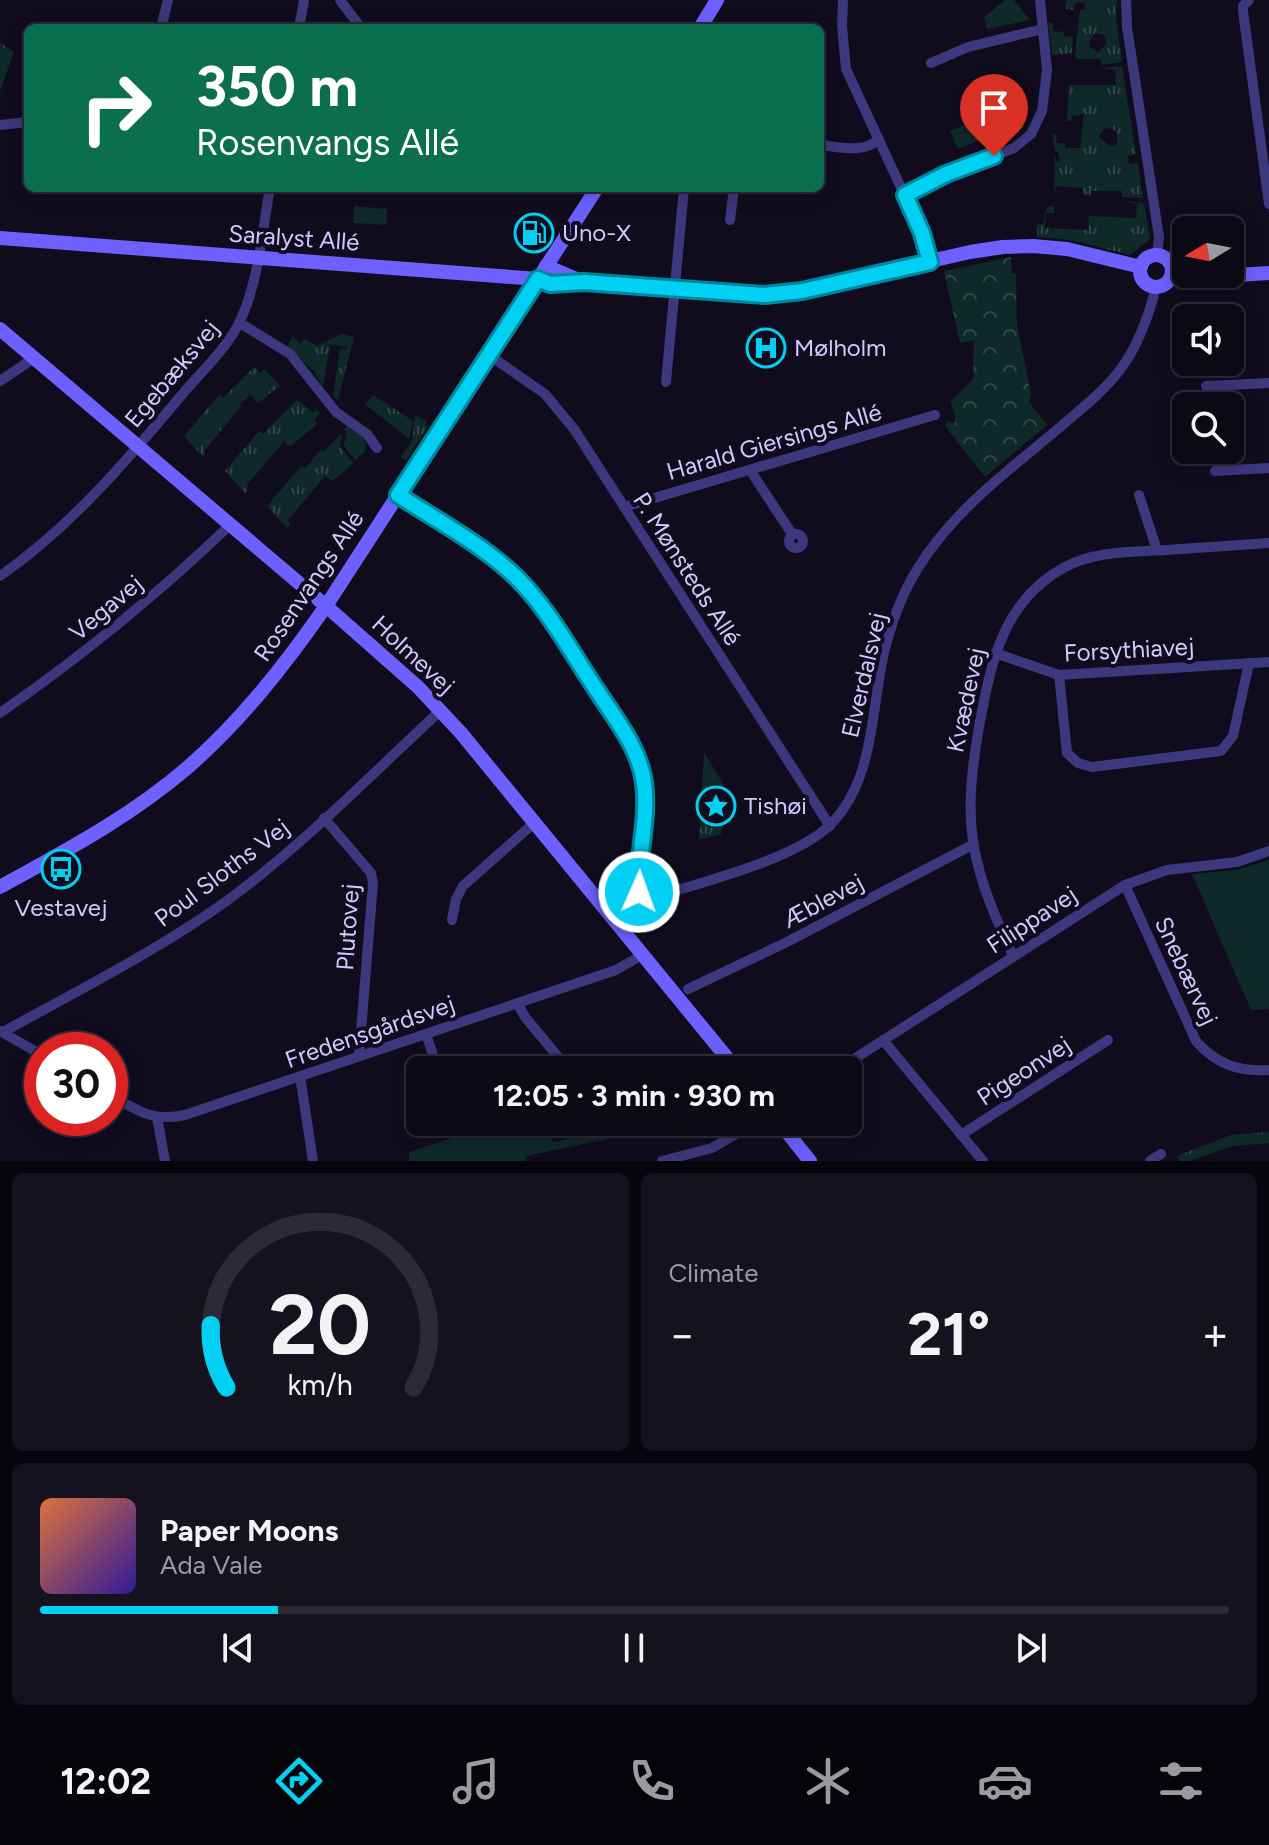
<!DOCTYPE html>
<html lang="en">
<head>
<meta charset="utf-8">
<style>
	:root { --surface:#0c0916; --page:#15121f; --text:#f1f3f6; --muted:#9a9aa1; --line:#2c2a35; --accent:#02d0f2 }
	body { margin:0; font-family:Figtree,sans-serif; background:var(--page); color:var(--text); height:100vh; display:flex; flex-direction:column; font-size:30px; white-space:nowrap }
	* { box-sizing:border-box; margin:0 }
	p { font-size:26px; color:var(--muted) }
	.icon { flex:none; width:44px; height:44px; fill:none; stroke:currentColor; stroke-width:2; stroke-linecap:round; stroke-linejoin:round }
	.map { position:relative; height:1161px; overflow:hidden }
	.sheet { display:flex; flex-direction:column; gap:12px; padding:12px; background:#07050c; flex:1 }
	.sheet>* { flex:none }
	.banner { position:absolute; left:24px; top:24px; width:800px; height:168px; border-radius:12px; box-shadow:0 4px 20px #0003,0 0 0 2px var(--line); background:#0b6e4f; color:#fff; overflow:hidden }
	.needle { width:52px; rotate:260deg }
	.fabs { position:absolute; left:1172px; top:216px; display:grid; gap:16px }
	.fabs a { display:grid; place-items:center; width:72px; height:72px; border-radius:12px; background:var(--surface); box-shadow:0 4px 20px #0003,0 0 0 2px var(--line); font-size:40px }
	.speed { position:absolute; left:24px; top:1032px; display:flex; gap:16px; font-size:40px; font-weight:700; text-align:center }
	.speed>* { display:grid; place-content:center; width:104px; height:104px; border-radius:50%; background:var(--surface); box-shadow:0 4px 20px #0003,0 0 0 2px var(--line); line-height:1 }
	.speed .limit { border:12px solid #d22; background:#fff; color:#111 }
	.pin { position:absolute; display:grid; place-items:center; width:68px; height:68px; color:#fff; margin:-82px -34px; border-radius:50% 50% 50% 0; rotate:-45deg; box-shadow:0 0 8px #0007 }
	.pin .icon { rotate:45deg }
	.me { position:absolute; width:88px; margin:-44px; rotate:2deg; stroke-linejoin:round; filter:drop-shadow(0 0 6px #0008) }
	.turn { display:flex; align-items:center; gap:28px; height:168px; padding:0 40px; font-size:36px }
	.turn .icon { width:104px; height:104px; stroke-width:2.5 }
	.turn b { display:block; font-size:56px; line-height:68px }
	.big { font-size:60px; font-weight:700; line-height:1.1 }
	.sheet .widget { flex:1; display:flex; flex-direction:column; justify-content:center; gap:12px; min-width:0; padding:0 28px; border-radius:12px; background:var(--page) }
	.sheet .dial { align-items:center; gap:0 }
	.dial svg { height:208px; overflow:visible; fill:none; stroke:var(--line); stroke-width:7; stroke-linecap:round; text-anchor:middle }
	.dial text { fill:var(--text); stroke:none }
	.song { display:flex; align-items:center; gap:24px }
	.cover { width:96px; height:96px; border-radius:12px; background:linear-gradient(135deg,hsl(20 70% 55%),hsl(250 70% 35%)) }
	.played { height:8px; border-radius:4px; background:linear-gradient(90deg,var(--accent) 20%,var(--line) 20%) }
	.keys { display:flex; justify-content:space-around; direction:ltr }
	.heat { display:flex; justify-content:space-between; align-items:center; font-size:44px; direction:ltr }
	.sheet .tiles { flex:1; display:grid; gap:12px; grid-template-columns:1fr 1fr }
	.widget:last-child { grid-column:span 2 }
	.trip { position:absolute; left:406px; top:1056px; width:456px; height:80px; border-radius:12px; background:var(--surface); box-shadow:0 4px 20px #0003,0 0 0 2px var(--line); font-weight:700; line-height:80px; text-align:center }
	.dock { display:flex; height:128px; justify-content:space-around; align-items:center; background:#050409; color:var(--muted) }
	.dock .icon { width:56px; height:56px }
	.dock .selected { color:var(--accent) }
	.dock b { font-size:36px; color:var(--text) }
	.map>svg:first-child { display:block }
	.grass { fill:url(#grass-tufts); fill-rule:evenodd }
	.forest { fill:url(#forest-crowns) }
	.green { fill:#0f2828 }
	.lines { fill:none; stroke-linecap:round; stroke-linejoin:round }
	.street { stroke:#3d377d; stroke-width:10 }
	.secondary { stroke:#6c61fe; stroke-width:14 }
	.route-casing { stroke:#01879d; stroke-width:20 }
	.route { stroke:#02d0f2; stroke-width:14 }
	.labels { text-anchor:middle; stroke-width:8; stroke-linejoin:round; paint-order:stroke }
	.poi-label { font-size:24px; fill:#d2c9ff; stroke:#100c1e; text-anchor:start }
	.street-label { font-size:24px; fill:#d2c9ff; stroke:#100c1e }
</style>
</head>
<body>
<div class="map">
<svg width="1269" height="1161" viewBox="0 0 1269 1161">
	<defs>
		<pattern id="grass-tufts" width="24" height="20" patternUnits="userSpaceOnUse" patternTransform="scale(2)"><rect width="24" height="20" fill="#0f2828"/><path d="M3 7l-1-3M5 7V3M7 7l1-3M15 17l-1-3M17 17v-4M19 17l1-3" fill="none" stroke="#314648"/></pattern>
		<pattern id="forest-crowns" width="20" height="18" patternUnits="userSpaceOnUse" patternTransform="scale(2)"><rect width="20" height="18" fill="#0f2828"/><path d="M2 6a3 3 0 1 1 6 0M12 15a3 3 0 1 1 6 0" fill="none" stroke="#314648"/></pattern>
	</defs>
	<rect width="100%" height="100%" fill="#100c1e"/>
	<g class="grass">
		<path d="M1066,0H1117L1116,18L1122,62L1101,65V59H1077L1075,55L1080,10H1084L1086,2L1075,3L1074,10L1066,9ZM1095,33L1104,35L1107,43L1098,53L1090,47L1089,42Z"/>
		<path d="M1048,23H1053V31L1064,32V36L1073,37L1072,53L1052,55Z"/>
		<path d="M1122,66L1136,154L1128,156L1129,164L1138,163L1143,198L1122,197V191H1091V195H1083V188L1056,186L1054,195L1055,155L1057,162L1060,161L1058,152L1055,151L1052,134H1057L1056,143H1065V148H1080L1084,114L1072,116L1071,121H1067L1069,85H1116L1115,70L1101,68ZM1110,128L1117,132V143L1111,147L1099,137L1103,129Z"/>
		<path d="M1122,201L1144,203L1150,239L1130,255L1070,240L1037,237V224H1043L1047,207L1054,206V213H1046L1045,228L1088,230L1089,216L1136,218L1137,204Z"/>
		<path d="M341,334L354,337L338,400L333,397L340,348L347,349L348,347L325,344L330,346L323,387L314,371L289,350L288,344L293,337L300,344L305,339L317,346Z"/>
		<path d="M254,367L261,373L264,369L280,386L258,403L251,395L269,384L261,380L249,381L248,387L238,385L236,387L234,397L238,406L242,405L205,450L204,458L184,436L219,395L223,398Z"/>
		<path d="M373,395L413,421L409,439L365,404Z"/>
		<path d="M297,400L313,412L316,410L320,412L315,419L317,424L291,446H287L285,440L247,485L248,490L245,493L225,471L259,431L263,434Z"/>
		<path d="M415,415L426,421L427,428L406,460L401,457L412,441Z"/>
		<path d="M342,433L340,447L354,463L333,481L325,476L288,520L290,525L287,528L267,506L301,466L305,468L321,450L324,451Z"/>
		<path d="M704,752L729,794L721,834L699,840Z"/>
		<path d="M1269,1132V1143L1232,1146L1189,1161H1179L1177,1156L1231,1135Z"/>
	</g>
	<g class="forest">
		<path d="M0,43L14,52L0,91Z"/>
		<path d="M1011,257L1012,273L1016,274L1017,325L1031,394L1029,402L1047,425L985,477L945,426L948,421L955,423V413L950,402L973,379L974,340L960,343L944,271Z"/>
	</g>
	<g class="green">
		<path d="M1005,0H1014L1030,20L987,29L984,17Z"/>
		<path d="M1005,106L1026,118L1010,137L992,143L982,124Z"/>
		<path d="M977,120L984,138L958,149L950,131Z"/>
		<path d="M354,206L387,209L386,225L353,223Z"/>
		<path d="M254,375L269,383L271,389L265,395H251L238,406L234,397L235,387L238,385L248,387L250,378Z"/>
		<path d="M348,425L362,436L366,444L365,452L355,460L343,445L347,435L344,429Z"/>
		<path d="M1269,860V1009L1251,1010L1192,874L1236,870Z"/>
		<path d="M503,1122H545L553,1142L612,1130L611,1122H630L632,1134L526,1156V1161H409V1152Z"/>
	</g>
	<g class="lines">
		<g class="street">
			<path d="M340,0L361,28"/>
			<path d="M843,0L842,26L846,69L922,233L930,262"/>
			<path d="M1126,0L1127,27L1159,237L1157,255"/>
			<path d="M1249,0L1243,6V11L1269,204"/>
			<path d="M161,28L168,0"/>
			<path d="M299,28L304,0"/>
			<path d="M931,63L968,47L1043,29"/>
			<path d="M0,125L28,122"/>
			<path d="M820,145C839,147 864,154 879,139"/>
			<path d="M905,195L946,174L1014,148L1031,134L1042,111L1047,70L1040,0"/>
			<path d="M730,220L734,188"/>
			<path d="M240,323L290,354L336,412L367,434L377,448"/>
			<path d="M489,355L545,394L574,429L830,826"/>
			<path d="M0,381L34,358"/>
			<path d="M666,382L684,188"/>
			<path d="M1206,386L1269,383"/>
			<path d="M750,470L792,534"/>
			<path d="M1215,471L1269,468"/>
			<path d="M398,495C438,521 483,545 518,579C550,612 573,655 599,694C617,720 638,747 643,780C650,820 629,863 642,901"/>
			<path d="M1139,495L1157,550"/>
			<path d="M624,507L935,415"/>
			<circle cx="796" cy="541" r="7"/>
			<path d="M0,576C72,526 129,458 185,391C204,369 229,346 241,319C259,279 262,231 270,188"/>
			<path d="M995,653L1059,675L1269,662"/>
			<path d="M1059,675L1067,753L1078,763L1092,767L1221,751L1233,736L1249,663"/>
			<path d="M0,713C82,656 158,594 230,525"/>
			<path d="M324,818L371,873L373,883L359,1056"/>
			<path d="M1125,885L1196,1041C1216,1064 1238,1072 1269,1070"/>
			<path d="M611,917L623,908L642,901C693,884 795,861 831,824C878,776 870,700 887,641C894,616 904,590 918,568C953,511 1008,471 1059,428C1080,410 1103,392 1120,370C1138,346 1149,315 1156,287"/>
			<path d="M452,920L456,899L463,886L534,823"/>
			<path d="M1013,956C997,921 981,886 974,847C967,806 972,768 979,727C991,663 1002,601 1065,567C1095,551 1132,552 1166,550C1200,548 1235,545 1269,543"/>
			<path d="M688,989L787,942L974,844"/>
			<path d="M517,1003L525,1017L569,1070"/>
			<path d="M0,1031L42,1055"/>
			<path d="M3,1032C79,990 157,951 228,900C304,844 371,775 441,710"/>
			<path d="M426,1034L438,1070"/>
			<path d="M883,1040L983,1161"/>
			<path d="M837,1070L1125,885L1167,870L1237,862L1269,851"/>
			<path d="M300,1076L313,1161"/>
			<path d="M110,1095C139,1111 151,1122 185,1115L616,970L642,955"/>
			<path d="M157,1117L165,1161"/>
			<path d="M961,1135L1108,1040"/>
			<path d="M662,1161L712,1148L756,1122"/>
			<path d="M1150,1161L1161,1154"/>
		</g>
		<g class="secondary">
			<path d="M700,28L717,0"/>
			<path d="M0,238L538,279L550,284L584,282L716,293H790L970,252L1003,247L1033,246L1067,249L1141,267"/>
			<circle cx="1156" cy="271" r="16"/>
			<path d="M546,266L583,282"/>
			<path d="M1172,274L1220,276L1269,273"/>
			<path d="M0,329L326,606L418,687L461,733L737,1070"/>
			<path d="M0,887C65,851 130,817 187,768C241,721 285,665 326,606L597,188"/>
			<path d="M779,1122L810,1161"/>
		</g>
	</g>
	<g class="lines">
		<defs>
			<path id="route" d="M639,892C637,856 649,819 644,783C640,749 616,720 598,692C572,654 550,611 517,578C483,545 438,521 398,495L538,279L550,284L584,282L765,295L802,291L930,262L922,233L905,195L946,174L994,156"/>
		</defs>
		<use href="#route" class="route-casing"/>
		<use href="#route" class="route"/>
	</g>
	<defs>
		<symbol id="fuel-ring" viewBox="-11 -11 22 22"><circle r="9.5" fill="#100c1e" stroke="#02d0f2" stroke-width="1.5"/><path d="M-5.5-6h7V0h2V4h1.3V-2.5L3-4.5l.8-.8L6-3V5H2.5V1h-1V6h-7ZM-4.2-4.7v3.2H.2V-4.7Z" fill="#02d0f2"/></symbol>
		<symbol id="hospital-ring" viewBox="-11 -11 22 22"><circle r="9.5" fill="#100c1e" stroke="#02d0f2" stroke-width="1.5"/><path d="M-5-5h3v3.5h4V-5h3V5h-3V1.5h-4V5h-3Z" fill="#02d0f2"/></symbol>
		<symbol id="sight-ring" viewBox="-11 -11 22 22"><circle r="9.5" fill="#100c1e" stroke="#02d0f2" stroke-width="1.5"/><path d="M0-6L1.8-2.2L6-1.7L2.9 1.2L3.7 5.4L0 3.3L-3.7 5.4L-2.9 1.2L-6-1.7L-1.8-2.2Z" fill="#02d0f2"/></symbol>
		<symbol id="bus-ring" viewBox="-11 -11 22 22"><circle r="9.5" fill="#100c1e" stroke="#02d0f2" stroke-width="1.5"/><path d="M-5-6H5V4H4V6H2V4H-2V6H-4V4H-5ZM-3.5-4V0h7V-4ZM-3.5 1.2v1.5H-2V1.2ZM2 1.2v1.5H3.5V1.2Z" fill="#02d0f2"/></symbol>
	</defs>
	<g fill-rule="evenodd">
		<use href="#fuel-ring" x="512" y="211" width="44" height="44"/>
		<use href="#hospital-ring" x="744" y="326" width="44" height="44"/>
		<use href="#sight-ring" x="694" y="784" width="44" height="44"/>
		<use href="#bus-ring" x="39" y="847" width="44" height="44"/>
	</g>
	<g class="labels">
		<g class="poi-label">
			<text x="562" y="241">Uno-X</text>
			<text x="794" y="356">Mølholm</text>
			<text x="744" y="814">Tishøi</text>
			<text x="61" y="916" text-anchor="middle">Vestavej</text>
		</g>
		<g class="street-label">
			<text transform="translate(294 238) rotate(4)" y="8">Saralyst Allé</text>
			<text transform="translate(172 374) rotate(-50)" y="8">Egebæksvej</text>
			<text transform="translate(774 442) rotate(-16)" y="8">Harald Giersings Allé</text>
			<text transform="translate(687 569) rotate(57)" y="8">P. Mønsteds Allé</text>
			<text transform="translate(309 586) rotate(-56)" y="8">Rosenvangs Allé</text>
			<text transform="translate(106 608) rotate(-40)" y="8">Vegavej</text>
			<text transform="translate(1129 650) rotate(-3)" y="8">Forsythiavej</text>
			<text transform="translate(413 655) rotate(43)" y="8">Holmevej</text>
			<text transform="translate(864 675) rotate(-77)" y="8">Elverdalsvej</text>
			<text transform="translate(966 700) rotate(-78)" y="8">Kvædevej</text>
			<text transform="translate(222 873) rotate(-37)" y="8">Poul Sloths Vej</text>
			<text transform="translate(823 901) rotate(-28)" y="8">Æblevej</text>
			<text transform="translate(1032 920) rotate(-33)" y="8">Filippavej</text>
			<text transform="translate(348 927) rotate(-86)" y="8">Plutovej</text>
			<text transform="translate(1186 971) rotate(65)" y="8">Snebærvej</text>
			<text transform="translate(370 1032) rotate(-19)" y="8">Fredensgårdsvej</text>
			<text transform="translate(1024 1071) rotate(-33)" y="8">Pigeonvej</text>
		</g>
	</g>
</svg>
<div class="fabs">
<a><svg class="needle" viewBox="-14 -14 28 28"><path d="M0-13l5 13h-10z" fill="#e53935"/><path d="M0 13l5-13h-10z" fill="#9a9aa1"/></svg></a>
<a><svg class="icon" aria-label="sound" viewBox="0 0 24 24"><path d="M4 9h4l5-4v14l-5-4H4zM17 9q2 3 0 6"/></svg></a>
<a><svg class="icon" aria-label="search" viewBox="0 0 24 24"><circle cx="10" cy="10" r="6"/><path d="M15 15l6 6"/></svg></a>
</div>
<div class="speed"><div class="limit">30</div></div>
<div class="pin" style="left:994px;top:156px;background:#d93025"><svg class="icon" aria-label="arrive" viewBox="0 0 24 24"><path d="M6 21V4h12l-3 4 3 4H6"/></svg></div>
<svg class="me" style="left:639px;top:892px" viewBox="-20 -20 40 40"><circle r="17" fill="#02d0f2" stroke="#fff" stroke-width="3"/><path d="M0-11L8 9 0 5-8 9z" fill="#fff"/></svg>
<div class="trip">12:05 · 3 min · 930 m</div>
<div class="banner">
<div class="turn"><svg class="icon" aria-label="right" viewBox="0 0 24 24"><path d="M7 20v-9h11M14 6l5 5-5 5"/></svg><div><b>350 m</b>Rosenvangs Allé</div></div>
</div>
</div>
<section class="sheet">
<div class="tiles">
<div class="widget dial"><svg viewBox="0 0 100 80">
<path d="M14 69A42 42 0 1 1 86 69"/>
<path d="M14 69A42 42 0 0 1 8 45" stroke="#02d0f2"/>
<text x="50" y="56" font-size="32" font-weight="700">20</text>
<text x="50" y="72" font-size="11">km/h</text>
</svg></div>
<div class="widget"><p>Climate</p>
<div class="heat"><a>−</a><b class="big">21°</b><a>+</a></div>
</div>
<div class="widget">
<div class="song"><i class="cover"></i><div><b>Paper Moons</b><p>Ada Vale</p></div></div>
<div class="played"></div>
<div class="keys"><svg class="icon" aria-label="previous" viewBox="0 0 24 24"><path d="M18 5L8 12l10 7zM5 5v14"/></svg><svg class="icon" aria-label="pause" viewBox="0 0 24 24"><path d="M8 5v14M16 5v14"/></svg><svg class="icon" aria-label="next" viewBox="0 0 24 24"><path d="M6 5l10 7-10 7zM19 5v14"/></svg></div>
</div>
</div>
</section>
<nav class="dock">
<b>12:02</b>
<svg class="icon selected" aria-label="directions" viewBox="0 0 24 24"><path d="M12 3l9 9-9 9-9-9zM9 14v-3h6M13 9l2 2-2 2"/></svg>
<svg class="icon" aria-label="music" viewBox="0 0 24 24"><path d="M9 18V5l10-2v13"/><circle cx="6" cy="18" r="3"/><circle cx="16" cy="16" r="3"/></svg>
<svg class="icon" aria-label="phone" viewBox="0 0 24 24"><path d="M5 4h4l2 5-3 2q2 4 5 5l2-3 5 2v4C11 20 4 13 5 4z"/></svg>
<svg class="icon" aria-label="climate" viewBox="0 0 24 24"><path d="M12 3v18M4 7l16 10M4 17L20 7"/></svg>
<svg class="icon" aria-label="car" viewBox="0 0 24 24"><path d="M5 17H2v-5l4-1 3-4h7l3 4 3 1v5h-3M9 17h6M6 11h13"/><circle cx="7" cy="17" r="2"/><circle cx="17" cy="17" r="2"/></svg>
<svg class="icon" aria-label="filters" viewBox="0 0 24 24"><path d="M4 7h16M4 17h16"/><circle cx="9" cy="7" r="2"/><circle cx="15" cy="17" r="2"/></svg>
</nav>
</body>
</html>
